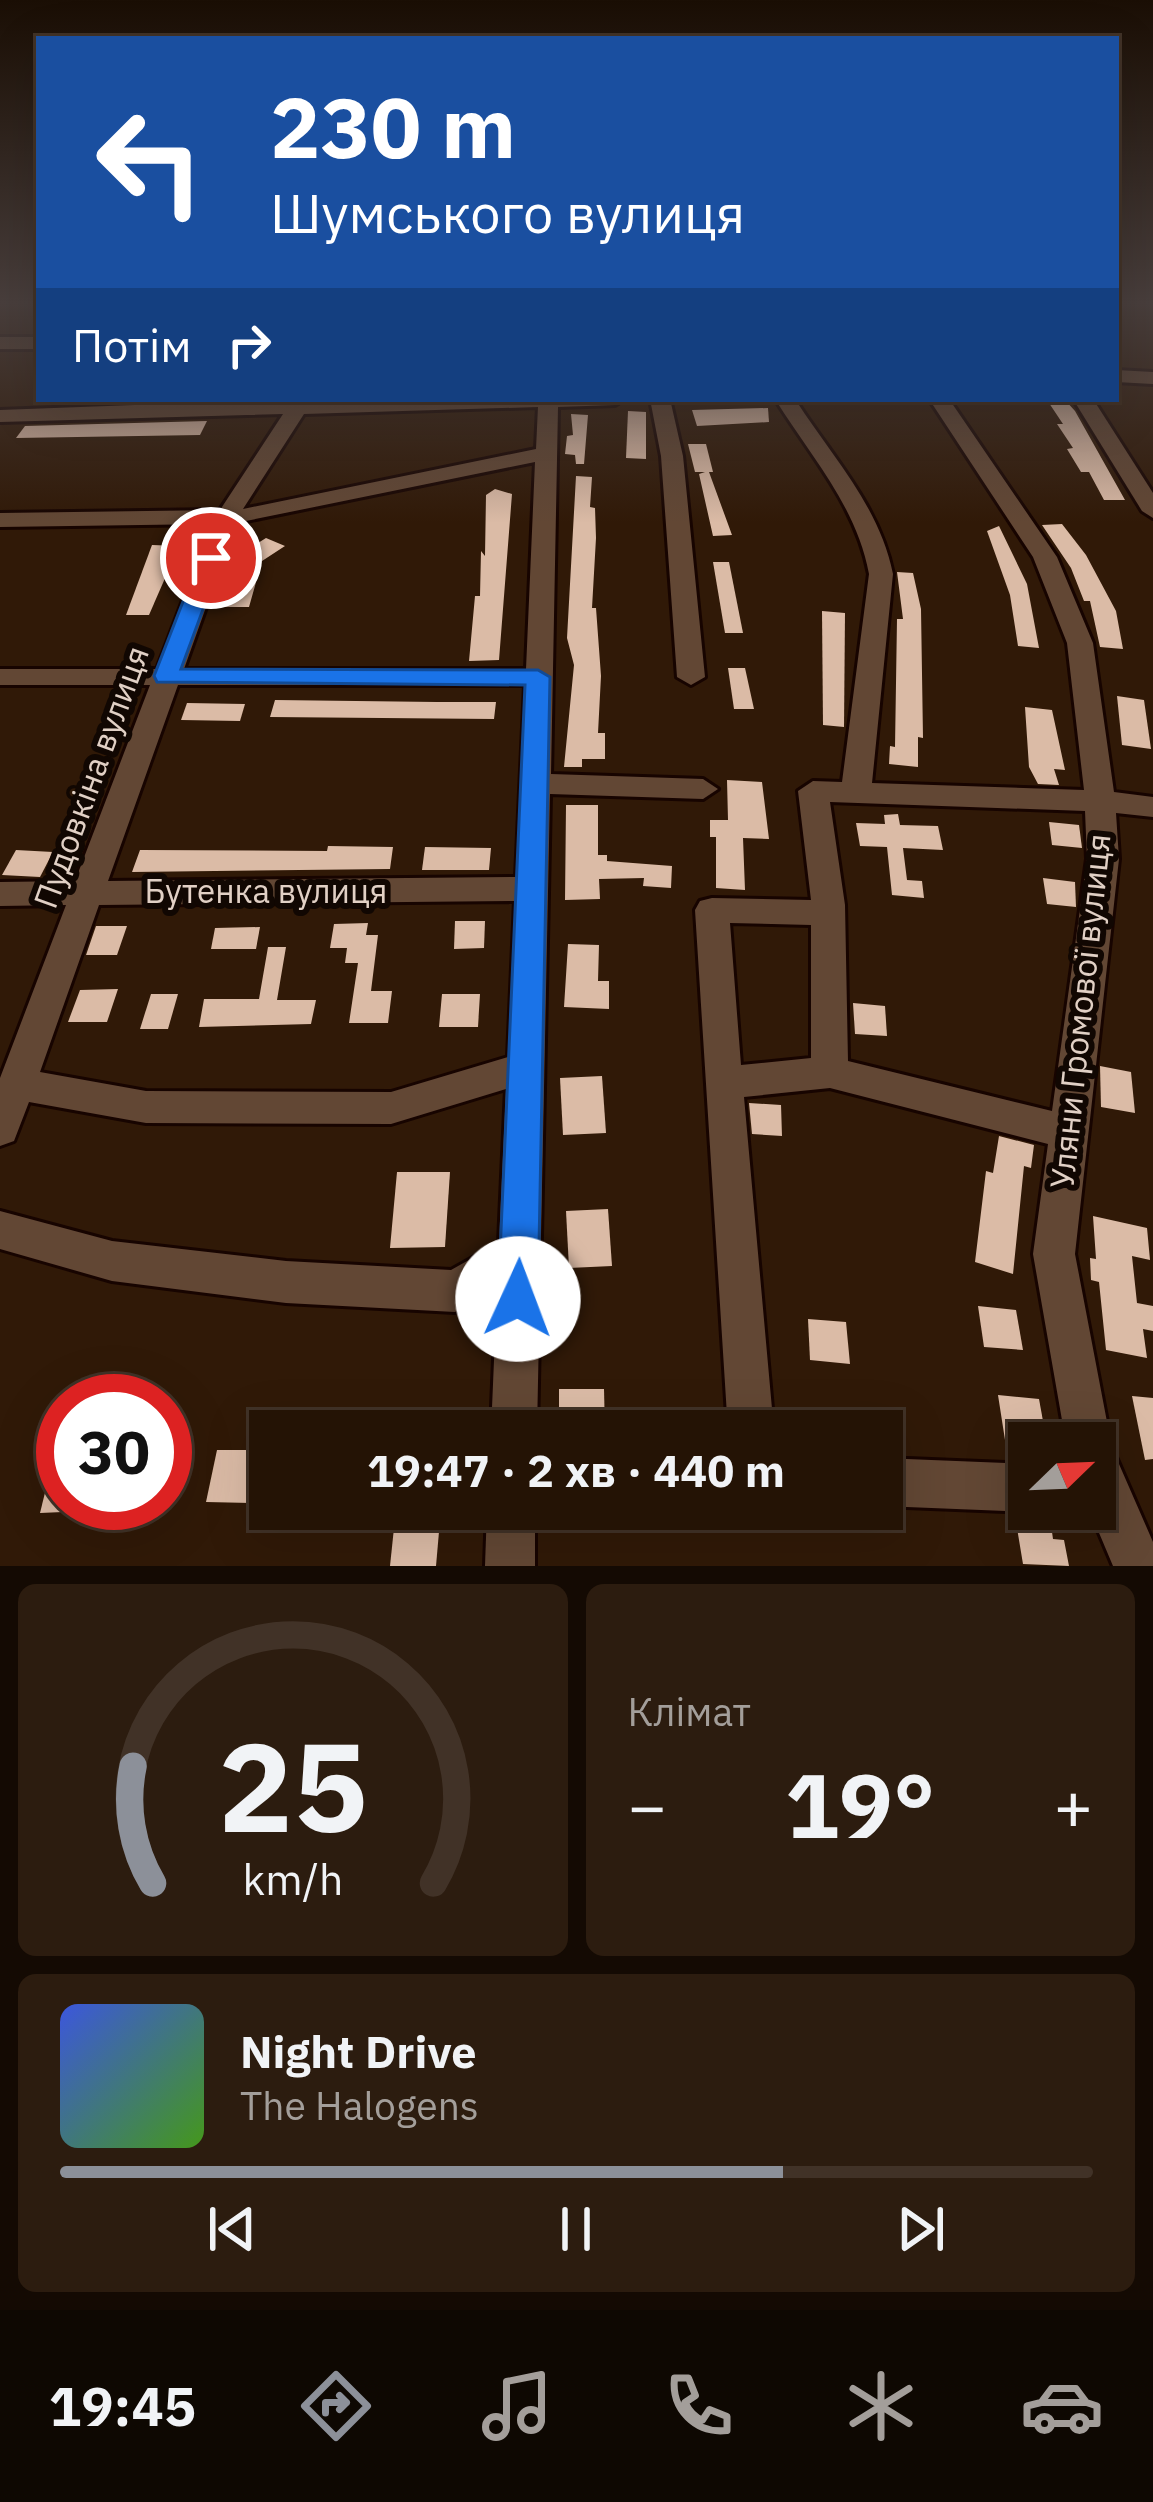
<!DOCTYPE html>
<html lang="uk">
<head>
<meta charset="utf-8">
<style>
	:root { --surface:#241305; --page:#2c1c0f; --text:#f1f3f6; --muted:#a39e9a; --line:#413227; --accent:#8c9099 }
	body { margin:0; font-family:"IBM Plex Sans",sans-serif; background:var(--page); color:var(--text); height:100vh; display:flex; flex-direction:column; font-size:45px; white-space:nowrap }
	* { box-sizing:border-box; margin:0 }
	p { font-size:39px; color:var(--muted) }
	.icon { flex:none; width:66px; height:66px; fill:none; stroke:currentColor; stroke-width:2; stroke-linecap:round; stroke-linejoin:round }
	.map { position:relative; height:1566px; overflow:hidden }
	.details { display:flex; flex-direction:column; gap:18px; padding:18px; background:#140a03; flex:1 }
	.details>* { flex:none }
	.hud { position:absolute; left:36px; top:36px; width:1083px; height:366px; border-radius:0px; box-shadow:0 12px 48px #0002,0 0 0 3px var(--line); background:#1a4fa0; color:#fff; overflow:hidden }
	.needle { width:78px; rotate:67deg }
	.fabs { position:absolute; left:1008px; top:1422px; display:grid; gap:24px }
	.fabs a { display:grid; place-items:center; width:108px; height:108px; border-radius:0px; background:var(--surface); box-shadow:0 12px 48px #0002,0 0 0 3px var(--line); font-size:60px }
	.speed { position:absolute; left:36px; top:1374px; display:flex; gap:24px; font-size:60px; font-weight:700; text-align:center }
	.speed>* { display:grid; place-content:center; width:156px; height:156px; border-radius:50%; background:var(--surface); box-shadow:0 12px 48px #0002,0 0 0 3px var(--line); line-height:1 }
	.speed .limit { border:18px solid #d22; background:#fff; color:#111 }
	.pin { position:absolute; display:grid; place-items:center; width:102px; height:102px; color:#fff; margin:-51px; border:6px solid #fff; border-radius:50%; box-shadow:0 3px 12px #0007 }
	.me { position:absolute; width:132px; margin:-66px; rotate:2deg; stroke-linejoin:round; filter:drop-shadow(0 0 9px #0008) }
	.turn { display:flex; align-items:center; gap:42px; height:252px; padding:0 36px; font-size:54px }
	.turn .icon { width:156px; height:156px; stroke-width:2.5 }
	.turn b { display:block; font-size:84px; line-height:102px }
	.then { display:flex; align-items:center; height:114px; padding:0 36px; background:#0003; gap:24px; font-size:45px }
	.big { font-size:90px; font-weight:800; line-height:1.1 }
	.details .card { flex:1; display:flex; flex-direction:column; justify-content:center; gap:18px; min-width:0; padding:0 42px; border-radius:18px; background:var(--page) }
	.details .dial { align-items:center; gap:0 }
	.dial svg { height:312px; overflow:visible; fill:none; stroke:var(--line); stroke-width:7; stroke-linecap:round; text-anchor:middle }
	.dial text { fill:var(--text); stroke:none }
	.song { display:flex; align-items:center; gap:36px }
	.cover { width:144px; height:144px; border-radius:18px; background:linear-gradient(135deg,hsl(230 70% 55%),hsl(100 70% 35%)) }
	.played { height:12px; border-radius:6px; background:linear-gradient(90deg,var(--accent) 70%,var(--line) 70%) }
	.keys { display:flex; justify-content:space-around; direction:ltr }
	.heat { display:flex; justify-content:space-between; align-items:center; font-size:66px; direction:ltr }
	.details .tiles { flex:1; display:grid; gap:18px; grid-template-columns:1fr 1fr }
	.card:last-child { grid-column:span 2 }
	.trip { position:absolute; left:249px; top:1410px; width:654px; height:120px; border-radius:0px; background:var(--surface); box-shadow:0 12px 48px #0002,0 0 0 3px var(--line); font-weight:800; line-height:120px; text-align:center }
	.tabs { display:flex; height:192px; justify-content:space-around; align-items:center; background:#0e0802; color:var(--muted) }
	.tabs .icon { width:84px; height:84px }
	.tabs .current { color:var(--accent) }
	.tabs b { font-size:54px; color:var(--text) }
	.map>svg:first-child { display:block }
	.building { fill:#dbbba6 }
	.lines { fill:none; stroke-linecap:round; stroke-linejoin:round }
	.minor-casing { stroke:#170400; stroke-width:6 }
	.minor { fill:#624734; fill-rule:evenodd }
	.route { fill:#1a73e8; stroke:#114b97; stroke-width:3 }
	.labels { text-anchor:middle; stroke-width:12; stroke-linejoin:round; paint-order:stroke }
	.street-label { font-size:33px; fill:#e1d0c5; stroke:#110702 }
</style>
</head>
<body>
<div class="map">
<svg width="1153" height="1566" viewBox="0 0 1153 1566">
	<rect width="100%" height="100%" fill="#301907"/>
	<g class="building">
		<path d="M1047,400H1065L1075,411L1125,500H1104L1089,472H1081L1067,449L1073,448L1057,424H1063Z"/>
		<path d="M768,408L769,422L697,426L692,410Z"/>
		<path d="M628,411L646,412V459L626,458Z"/>
		<path d="M571,414L588,415L584,464H576L575,455L565,454L567,436L573,435Z"/>
		<path d="M207,421L200,435L16,438L25,426Z"/>
		<path d="M688,444H706L713,472H709L732,535L713,536L699,474L705,472H695Z"/>
		<path d="M576,476L592,477L590,507L595,508L596,538L592,608H596L601,676L598,733H605V759H582V767H564L574,665L567,638Z"/>
		<path d="M495,489L512,494L499,660L469,661L475,596H480L481,551L485,556L486,495Z"/>
		<path d="M1062,524L1086,555L1116,611L1123,649L1100,647L1090,601H1084L1071,568L1042,525Z"/>
		<path d="M999,526L1027,584L1039,648L1018,646L1010,595L987,531Z"/>
		<path d="M266,538L285,546L262,561L249,607H224L232,586H225L231,560Z"/>
		<path d="M152,545L179,546L149,615H126Z"/>
		<path d="M713,562H729L743,633H725Z"/>
		<path d="M897,572L913,573L921,609L923,738L918,737V767L889,764L890,746L895,747L897,619H903Z"/>
		<path d="M822,611L845,613L844,727L823,725Z"/>
		<path d="M728,668H745L754,709H734Z"/>
		<path d="M1117,696L1144,700L1151,749L1122,745Z"/>
		<path d="M275,700L437,702H496L494,719L270,717Z"/>
		<path d="M187,703L245,704L240,721L181,720Z"/>
		<path d="M1025,707L1052,710L1065,770L1054,769L1059,785L1038,784L1029,767Z"/>
		<path d="M727,780L762,782L769,839L743,838L745,890L716,888V837H710V820H728Z"/>
		<path d="M566,805H598V855H607V861L672,866L671,888L643,886L644,878L599,879L600,899L565,900Z"/>
		<path d="M898,814L900,825L938,826L943,850L903,848L907,880L922,881L924,898L892,895L887,847L860,846L856,823L885,824L884,815Z"/>
		<path d="M1049,822L1079,825L1082,848L1052,845Z"/>
		<path d="M328,846L393,847L390,869L132,872L140,850L327,851Z"/>
		<path d="M425,847L491,848L489,870H422Z"/>
		<path d="M16,850L53,852L40,877L2,875Z"/>
		<path d="M1043,878L1075,882L1076,907L1047,904Z"/>
		<path d="M455,921H485L484,948L454,949Z"/>
		<path d="M368,923L366,935H378L371,991H392L388,1023H349L358,963H345L347,948H330L334,924Z"/>
		<path d="M96,926H127L117,955H86Z"/>
		<path d="M260,927L256,949H211L215,928Z"/>
		<path d="M568,944L599,945L598,981H609V1009L564,1007Z"/>
		<path d="M268,947H286L277,1000H316L311,1024L199,1027L204,999H259Z"/>
		<path d="M118,989L107,1022H68L80,990Z"/>
		<path d="M151,994H178L168,1029H140Z"/>
		<path d="M442,994H480L478,1027H439Z"/>
		<path d="M853,1003L885,1006L887,1036L855,1034Z"/>
		<path d="M1100,1066L1131,1072L1135,1113L1101,1107Z"/>
		<path d="M602,1076L606,1133L563,1135L560,1078Z"/>
		<path d="M749,1103L781,1105L782,1136L752,1134Z"/>
		<path d="M999,1136L1034,1145L1031,1168L1024,1166L1013,1274L975,1262L986,1171L993,1173Z"/>
		<path d="M397,1172H450L445,1247L390,1248Z"/>
		<path d="M608,1209L612,1266L569,1268L566,1211Z"/>
		<path d="M1093,1216L1147,1228L1150,1260L1132,1256L1137,1303L1153,1306V1331L1143,1329L1147,1358L1106,1350L1099,1282L1091,1280L1090,1258L1096,1259Z"/>
		<path d="M978,1306L1016,1310L1023,1350L984,1347Z"/>
		<path d="M808,1319L846,1322L850,1364L810,1360Z"/>
		<path d="M559,1389H604L605,1431H559Z"/>
		<path d="M998,1395L1039,1399L1047,1443L1005,1440Z"/>
		<path d="M1132,1396L1153,1398V1459L1145,1460Z"/>
		<path d="M57,1444L63,1445V1512L40,1513Z"/>
		<path d="M165,1449L184,1450L172,1505L165,1504Z"/>
		<path d="M217,1450H260L251,1503L206,1502Z"/>
		<path d="M396,1509H441L436,1566H390Z"/>
		<path d="M1035,1515L1037,1524L1051,1525L1053,1539L1064,1540L1069,1566L1023,1564L1015,1516Z"/>
	</g>
	<g class="lines">
		<defs>
			<g id="minor">
				<rect x="0" y="337" width="39" height="12"/>
				<path d="M1116,370L1153,372V384L1116,382Z"/>
				<path d="M293,399H625L615,405L558,407L551,774L703,779L718,789L703,799L550,794L537,1431H491L497,1290L455,1312L286,1303L112,1281L0,1249V1211L112,1241L286,1261L451,1270L499,1243L506,1089L391,1124L146,1123L29,1102L14,1141L0,1146V1078L66,905L0,906V882L75,881L150,685H0V669H157L212,524L0,527V513L220,510L283,414L0,422V410ZM538,407L536,449L243,509L304,414ZM535,462L526,669H184L236,523ZM178,685H525L516,877L108,881ZM515,901L508,1057L391,1092L146,1091L40,1072L99,905Z"/>
				<path d="M650,399H670L683,456L705,677L691,685L677,677L661,456Z"/>
				<path d="M775,399H795C832,457 879,505 893,574L872,783L1084,790L1067,643L1033,557L929,399H949L1057,557L1093,643L1114,792L1153,797V817L1116,813L1119,859L1075,1254L1112,1448L1153,1542V1566H1113L1089,1509H1095V1443H1066L1033,1254L1048,1144L830,1088L744,1097L774,1431H728L695,910L700,901L712,898L811,900L798,791L813,781L842,782L869,574C856,505 811,457 775,399ZM830,802L1085,811L1087,859L1052,1111L848,1061L845,905ZM730,923L811,925V1058L741,1065Z"/>
				<path d="M1073,399H1093L1153,493V518L1142,511Z"/>
				<path d="M882,1458L1029,1464V1509H1037L1029,1512L882,1506Z"/>
				<path d="M487,1509H535V1566H485Z"/>
			</g>
		</defs>
		<use href="#minor" class="minor-casing"/>
		<use href="#minor" class="minor"/>
	</g>
	<linearGradient id="sky" x2="0" y2="1"><stop stop-color="#1a0e04"/><stop offset="0.58" stop-color="#483e3c"/><stop offset="1" stop-color="#483e3c" stop-opacity="0"/></linearGradient>
	<rect width="1153" height="523" fill="url(#sky)"/>
	<path class="route" d="M211,551L222,558L181,669L538,670L550,677L538,1299L532,1312L518,1318L504,1312L498,1299L525,685L157,682L154,676L200,558Z"/>
	<g class="labels">
		<g class="street-label">
			<text transform="translate(91 777) rotate(-70)" y="12">Пудовкіна вулиця</text>
			<text x="266" y="903">Бутенка вулиця</text>
			<text transform="translate(1080 1011) rotate(-84)" y="12">Уляни Громової вулиця</text>
		</g>
	</g>
</svg>
<div class="fabs">
<a><svg class="needle" viewBox="-14 -14 28 28"><path d="M0-13l5 13h-10z" fill="#e53935"/><path d="M0 13l5-13h-10z" fill="#a39e9a"/></svg></a>
</div>
<div class="speed"><div class="limit">30</div></div>
<div class="pin" style="left:211px;top:558px;background:#d93025"><svg class="icon" aria-label="arrive" viewBox="0 0 24 24"><path d="M6 21V4h12l-3 4 3 4H6"/></svg></div>
<svg class="me" style="left:518px;top:1299px" viewBox="-20 -20 40 40"><circle r="19" fill="#fff"/><path d="M0-13L10 11 0 6-10 11z" fill="#1a73e8"/></svg>
<div class="trip">19:47 · 2 хв · 440 m</div>
<div class="hud">
<div class="turn"><svg class="icon" aria-label="left" viewBox="0 0 24 24"><path d="M17 20v-9H6M10 6l-5 5 5 5"/></svg><div><b>230 m</b>Шумського вулиця</div></div>
<div class="then">Потім<svg class="icon" aria-label="right" viewBox="0 0 24 24"><path d="M7 20v-9h11M14 6l5 5-5 5"/></svg></div>
</div>
</div>
<section class="details">
<div class="tiles">
<div class="card dial"><svg viewBox="0 0 100 80">
<path d="M14 69A42 42 0 1 1 86 69"/>
<path d="M14 69A42 42 0 0 1 9 39" stroke="#8c9099"/>
<text x="50" y="56" font-size="32" font-weight="700">25</text>
<text x="50" y="72" font-size="11">km/h</text>
</svg></div>
<div class="card"><p>Клімат</p>
<div class="heat"><a>−</a><b class="big">19°</b><a>+</a></div>
</div>
<div class="card">
<div class="song"><i class="cover"></i><div><b>Night Drive</b><p>The Halogens</p></div></div>
<div class="played"></div>
<div class="keys"><svg class="icon" aria-label="previous" viewBox="0 0 24 24"><path d="M18 5L8 12l10 7zM5 5v14"/></svg><svg class="icon" aria-label="pause" viewBox="0 0 24 24"><path d="M8 5v14M16 5v14"/></svg><svg class="icon" aria-label="next" viewBox="0 0 24 24"><path d="M6 5l10 7-10 7zM19 5v14"/></svg></div>
</div>
</div>
</section>
<nav class="tabs">
<b>19:45</b>
<svg class="icon current" aria-label="directions" viewBox="0 0 24 24"><path d="M12 3l9 9-9 9-9-9zM9 14v-3h6M13 9l2 2-2 2"/></svg>
<svg class="icon" aria-label="music" viewBox="0 0 24 24"><path d="M9 18V5l10-2v13"/><circle cx="6" cy="18" r="3"/><circle cx="16" cy="16" r="3"/></svg>
<svg class="icon" aria-label="phone" viewBox="0 0 24 24"><path d="M5 4h4l2 5-3 2q2 4 5 5l2-3 5 2v4C11 20 4 13 5 4z"/></svg>
<svg class="icon" aria-label="climate" viewBox="0 0 24 24"><path d="M12 3v18M4 7l16 10M4 17L20 7"/></svg>
<svg class="icon" aria-label="car" viewBox="0 0 24 24"><path d="M5 17H2v-5l4-1 3-4h7l3 4 3 1v5h-3M9 17h6M6 11h13"/><circle cx="7" cy="17" r="2"/><circle cx="17" cy="17" r="2"/></svg>
</nav>
</body>
</html>
